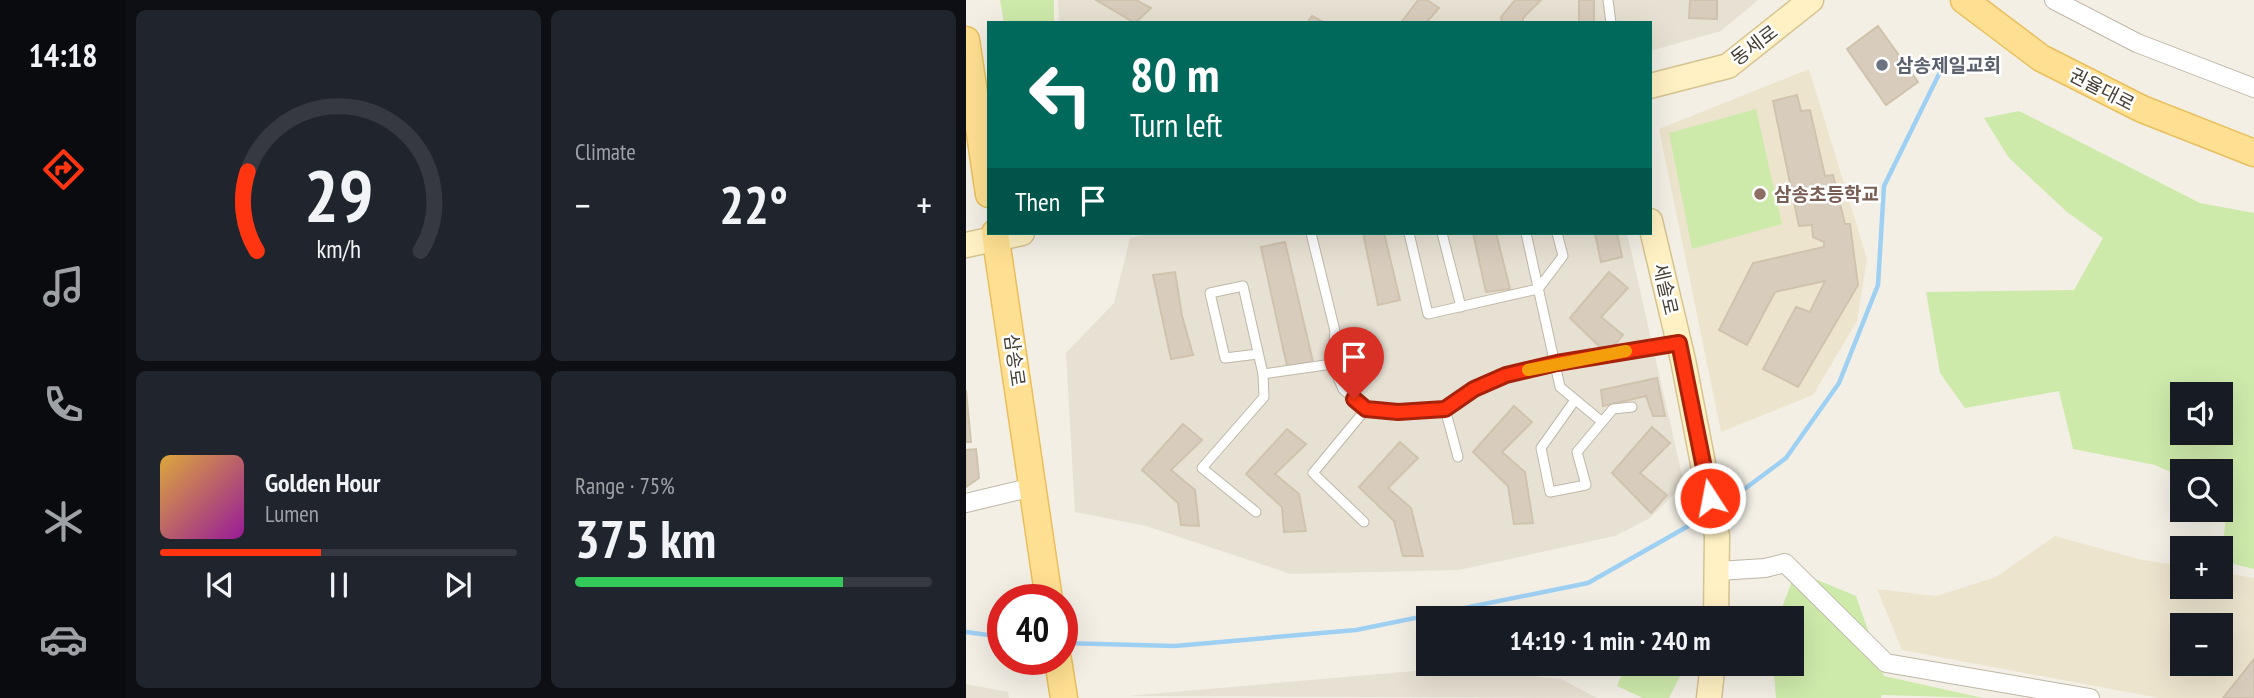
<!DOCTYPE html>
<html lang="en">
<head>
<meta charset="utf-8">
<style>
	:root { --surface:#171b24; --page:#20242c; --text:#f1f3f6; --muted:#9ea1a6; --line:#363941; --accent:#ff3410 }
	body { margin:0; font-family:"PT Sans Narrow","Noto Sans KR",sans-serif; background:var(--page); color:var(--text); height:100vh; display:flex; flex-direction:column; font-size:26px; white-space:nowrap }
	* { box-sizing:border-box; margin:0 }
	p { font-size:23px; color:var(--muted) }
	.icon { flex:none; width:38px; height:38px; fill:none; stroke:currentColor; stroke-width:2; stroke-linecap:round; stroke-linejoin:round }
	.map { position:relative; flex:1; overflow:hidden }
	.side { display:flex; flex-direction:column; gap:10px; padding:10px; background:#0d0f14; width:840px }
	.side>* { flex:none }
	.hud { position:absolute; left:21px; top:21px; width:665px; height:214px; border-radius:0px; box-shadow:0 7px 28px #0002; background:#00695c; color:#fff; overflow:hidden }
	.buttons { position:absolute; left:1204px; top:382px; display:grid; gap:14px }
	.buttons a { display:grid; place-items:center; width:63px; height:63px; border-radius:0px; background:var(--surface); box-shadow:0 7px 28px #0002; font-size:35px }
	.speed { position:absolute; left:21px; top:584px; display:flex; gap:14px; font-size:35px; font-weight:700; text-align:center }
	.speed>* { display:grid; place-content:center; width:91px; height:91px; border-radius:50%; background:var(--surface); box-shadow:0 7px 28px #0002; line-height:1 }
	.speed .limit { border:10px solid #d22; background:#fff; color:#111 }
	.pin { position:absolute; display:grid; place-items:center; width:60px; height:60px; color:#fff; margin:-72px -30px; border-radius:50% 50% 50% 0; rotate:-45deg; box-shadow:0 0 7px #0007 }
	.pin .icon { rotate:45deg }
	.me { position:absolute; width:77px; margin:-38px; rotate:349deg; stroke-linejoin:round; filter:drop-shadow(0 0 5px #0008) }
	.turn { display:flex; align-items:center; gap:24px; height:147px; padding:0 28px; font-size:32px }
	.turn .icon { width:91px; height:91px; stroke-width:2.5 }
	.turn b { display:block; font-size:49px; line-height:60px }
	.then { display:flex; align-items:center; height:66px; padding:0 28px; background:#0003; gap:14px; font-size:26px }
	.big { font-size:52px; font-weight:800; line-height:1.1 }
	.side .tile { flex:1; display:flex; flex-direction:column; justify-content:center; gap:10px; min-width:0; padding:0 24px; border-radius:10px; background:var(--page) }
	.side .dial { align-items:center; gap:0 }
	.dial svg { height:182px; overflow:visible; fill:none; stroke:var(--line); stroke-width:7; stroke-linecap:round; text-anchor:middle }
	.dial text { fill:var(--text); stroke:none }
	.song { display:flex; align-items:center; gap:21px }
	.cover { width:84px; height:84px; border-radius:10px; background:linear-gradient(135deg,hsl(40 70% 55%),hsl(300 70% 35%)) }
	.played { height:7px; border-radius:4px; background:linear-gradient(90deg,var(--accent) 45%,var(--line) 45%) }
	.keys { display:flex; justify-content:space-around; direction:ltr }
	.heat { display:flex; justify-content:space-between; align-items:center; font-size:38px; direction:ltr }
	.charge { height:10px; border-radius:5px; background:linear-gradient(90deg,#34c759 75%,var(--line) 0) }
	.side .tiles { flex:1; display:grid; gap:10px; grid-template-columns:repeat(2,1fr) }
	.trip { position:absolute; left:450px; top:606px; width:388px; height:70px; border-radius:0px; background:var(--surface); box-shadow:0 7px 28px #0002; font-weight:800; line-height:70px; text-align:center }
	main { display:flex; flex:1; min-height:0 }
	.dock { display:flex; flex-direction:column; width:126px; justify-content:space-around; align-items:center; background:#090b0e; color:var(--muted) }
	.dock .icon { width:49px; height:49px }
	.dock .active { color:var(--accent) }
	.dock b { font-size:32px; color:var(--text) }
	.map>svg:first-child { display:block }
	.residential { fill:#e7e1d3 }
	.education { fill:#ede4ce; fill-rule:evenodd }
	.green { fill:#ceeaab; fill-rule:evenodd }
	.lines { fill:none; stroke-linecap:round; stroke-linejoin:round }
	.stream { stroke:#9ed0f3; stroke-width:4.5 }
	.building { fill:#d8cdbd; stroke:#d0c3ad; stroke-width:2 }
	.lane-casing { stroke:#bfb7a7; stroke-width:11 }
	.street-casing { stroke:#bfb7a7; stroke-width:20 }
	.secondary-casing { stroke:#d6c392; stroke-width:27 }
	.primary-casing { stroke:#e9bf5d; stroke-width:29 }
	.lane { stroke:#fff; stroke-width:9 }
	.street { stroke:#fff; stroke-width:18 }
	.secondary { stroke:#fff1c3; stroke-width:24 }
	.primary { stroke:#ffe092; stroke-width:26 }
	.route-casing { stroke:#a6220a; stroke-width:18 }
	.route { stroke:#ff3410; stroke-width:12 }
	.slow { stroke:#f59e0b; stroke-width:12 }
	.worship-dot { fill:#6b7280; stroke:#fff; stroke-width:2.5 }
	.education-dot { fill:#8d6e63; stroke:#fff; stroke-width:2.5 }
	.labels { text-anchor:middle; stroke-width:5; stroke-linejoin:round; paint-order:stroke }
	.street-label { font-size:19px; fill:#463f34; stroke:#fff }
	.worship-label { font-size:19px; font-weight:bold; fill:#5b616d; stroke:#fff; text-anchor:start }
	.education-label { font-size:19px; font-weight:bold; fill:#785e54; stroke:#fff; text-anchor:start }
</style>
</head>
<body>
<main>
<nav class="dock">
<b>14:18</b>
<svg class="icon active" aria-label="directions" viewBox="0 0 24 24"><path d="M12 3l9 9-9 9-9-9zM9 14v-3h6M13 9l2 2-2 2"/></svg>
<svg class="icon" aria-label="music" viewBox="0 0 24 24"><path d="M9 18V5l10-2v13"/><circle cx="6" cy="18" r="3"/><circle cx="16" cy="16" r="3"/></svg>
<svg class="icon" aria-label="phone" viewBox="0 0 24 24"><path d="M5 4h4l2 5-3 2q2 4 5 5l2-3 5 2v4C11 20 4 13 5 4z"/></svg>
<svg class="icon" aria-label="climate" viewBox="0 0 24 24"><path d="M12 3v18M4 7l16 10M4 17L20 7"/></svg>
<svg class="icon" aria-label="car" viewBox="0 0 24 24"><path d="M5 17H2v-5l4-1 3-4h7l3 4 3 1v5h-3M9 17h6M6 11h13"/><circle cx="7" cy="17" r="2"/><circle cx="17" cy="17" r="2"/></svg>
</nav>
<section class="side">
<div class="tiles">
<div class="tile dial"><svg viewBox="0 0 100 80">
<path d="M14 69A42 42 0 1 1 86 69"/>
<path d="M14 69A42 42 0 0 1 10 34" stroke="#ff3410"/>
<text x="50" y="56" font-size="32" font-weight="700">29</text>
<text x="50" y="72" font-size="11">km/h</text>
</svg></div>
<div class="tile"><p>Climate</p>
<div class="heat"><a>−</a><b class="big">22°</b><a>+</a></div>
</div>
<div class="tile">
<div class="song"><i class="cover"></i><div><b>Golden Hour</b><p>Lumen</p></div></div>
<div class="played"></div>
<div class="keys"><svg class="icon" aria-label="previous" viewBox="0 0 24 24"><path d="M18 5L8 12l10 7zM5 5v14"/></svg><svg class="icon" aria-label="pause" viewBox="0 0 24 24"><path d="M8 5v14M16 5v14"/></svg><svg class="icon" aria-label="next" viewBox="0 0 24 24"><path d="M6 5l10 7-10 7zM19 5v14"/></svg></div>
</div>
<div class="tile"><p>Range · 75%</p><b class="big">375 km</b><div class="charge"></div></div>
</div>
</section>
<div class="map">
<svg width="1288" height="698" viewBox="0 0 1288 698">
	<rect width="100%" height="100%" fill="#f3efe5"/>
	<g class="residential">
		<path d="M92,0H792L755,31L684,51V23H93Z"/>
		<path d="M186,233H661L718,484L684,518L649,536L493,570L325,574L180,526L109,512L100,353L148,303L164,238Z"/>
		<path d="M483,668L595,679L631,698L162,696Z"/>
		<path d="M0,684L42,692L43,698H0Z"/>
	</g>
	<g class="education">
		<path d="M843,69L901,259L891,321L847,395L755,432L693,129Z"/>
		<path d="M1089,536L1172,559L1216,566V586H1255V572L1288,578V698H1193L936,650L911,589L970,596L1030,577ZM1216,625H1255V663H1216Z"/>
	</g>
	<g class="green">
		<path d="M34,0H88V23H38Z"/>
		<path d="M790,109L816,224L726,249L703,133Z"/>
		<path d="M1053,111L1234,203L1288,213V569L1255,561V548H1235L1257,545L1262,498L1255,494V471H1216V477L1189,465L1107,449L1093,391L999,408L974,373L960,292L1108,290L1137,238L1101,212L1043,158L1018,118ZM1216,394H1255V432H1216Z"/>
		<path d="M830,571L890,596L918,676L1017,698L916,695L915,698H810L807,663H826V618H812Z"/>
		<path d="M661,663H693L715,674L703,698H677L651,686Z"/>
	</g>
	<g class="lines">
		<g class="stream">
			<path d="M753,508L820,458L873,383L912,285L918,186L974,72"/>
			<path d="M0,632L37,637"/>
			<path d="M96,643L209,646L390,630L622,583L740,516"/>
		</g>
	</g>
	<g class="building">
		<path d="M130,0H170L185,8L169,23Z"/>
		<path d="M452,0H461L473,8L460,23H435Z"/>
		<path d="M549,0H575L557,18V23H536L535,17Z"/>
		<rect x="613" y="0" width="15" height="23"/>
		<path d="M724,0H751V19L723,18Z"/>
		<path d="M346,16L359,23H341Z"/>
		<path d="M912,26L952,82L920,105L881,49Z"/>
		<path d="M831,95L835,111L844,110L859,176L867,175L879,224H884L892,285L832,387L797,369L830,307L844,312L859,281L809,292L781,345L753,330L787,263L858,247V242L847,237L846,225L833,226L807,101Z"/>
		<path d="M397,233H418L434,300L412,305Z"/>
		<path d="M507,233H530L544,289L520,292Z"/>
		<path d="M629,233H651L656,257L635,262Z"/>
		<path d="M319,242L347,362L321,366L295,247Z"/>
		<path d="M209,272L216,316L227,355L205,359L187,275Z"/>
		<path d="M643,272L662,288L635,317L657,335L641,354L604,318Z"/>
		<path d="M691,378L699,416H687L680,396L637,406L635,390Z"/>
		<path d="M0,390L5,442H0Z"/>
		<path d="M548,406L566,422L536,452L559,472L567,523L548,524L542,486L507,452Z"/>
		<path d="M217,424L236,440L205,470L229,490L233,526L215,525L212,503L176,470Z"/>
		<path d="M686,427L704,443L674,473L701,495L685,513L646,473Z"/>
		<path d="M321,429L340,444L309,474L333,494L340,531L318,532L316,507L280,474Z"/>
		<path d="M434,442L452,458L422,488L445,508L457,556H437L428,521L393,487Z"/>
		<path d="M10,449L13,478L0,487V450Z"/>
		<path d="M1288,659V698H1257Z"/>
	</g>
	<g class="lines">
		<defs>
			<g id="lane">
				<path d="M642,0L645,23"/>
				<path d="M345,233L369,331L366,364L377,389L400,409L432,412L479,409L508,389L540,375L591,363L711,343"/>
				<path d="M443,233L462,314L572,289L597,256L591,233"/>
				<path d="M476,233L495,307"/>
				<path d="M560,233L594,387L635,421"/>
				<path d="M297,374L366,364"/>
				<path d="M609,400L575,448L584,492L620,485L611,452L647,409L666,407"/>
				<path d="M479,409L492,457"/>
				<path d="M290,512L236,468L298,397L297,374L277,286L244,293L259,358L292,354"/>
				<path d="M398,522L347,473L400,409"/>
			</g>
			<g id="street">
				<path d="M1088,0L1171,43L1288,88"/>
				<path d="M0,503L67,487"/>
				<path d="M752,571L799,568L819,563L920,663L1124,698"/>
			</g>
			<g id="secondary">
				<path d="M684,86L762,66L845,0"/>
				<path d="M684,221L717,360L751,536L750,618"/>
				<path d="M0,245L56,233"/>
				<path d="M743,698L747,663"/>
			</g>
			<g id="primary">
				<path d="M998,0L1075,58L1176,109L1288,153"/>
				<path d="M0,40L23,194"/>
				<path d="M29,233L83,600"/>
				<path d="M92,660L98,698"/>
			</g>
		</defs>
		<use href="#lane" class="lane-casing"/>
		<use href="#street" class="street-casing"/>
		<use href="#secondary" class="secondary-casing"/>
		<use href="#primary" class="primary-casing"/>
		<use href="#lane" class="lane"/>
		<use href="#street" class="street"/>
		<use href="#secondary" class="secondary"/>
		<use href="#primary" class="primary"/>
	</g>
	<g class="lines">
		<defs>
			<path id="route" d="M388,399L400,409L432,412L479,409L508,389L540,375L591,363L713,343L744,498"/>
		</defs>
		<use href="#route" class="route-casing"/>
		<use href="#route" class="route"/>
		<path class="slow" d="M562,370L660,351"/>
	</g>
	<circle class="worship-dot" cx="916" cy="65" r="7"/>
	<circle class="education-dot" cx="794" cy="194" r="7"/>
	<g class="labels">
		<g class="street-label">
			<text transform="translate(788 45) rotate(-37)" y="7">동세로</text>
			<text transform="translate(1136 89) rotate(27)" y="7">권율대로</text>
			<text transform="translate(700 289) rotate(77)" y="7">세솔로</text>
			<text transform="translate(49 360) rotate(82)" y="7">삼송로</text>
		</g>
		<g class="worship-label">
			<text x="930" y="72">삼송제일교회</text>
		</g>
		<g class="education-label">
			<text x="808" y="201">삼송초등학교</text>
		</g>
	</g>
</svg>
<div class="buttons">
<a><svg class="icon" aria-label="sound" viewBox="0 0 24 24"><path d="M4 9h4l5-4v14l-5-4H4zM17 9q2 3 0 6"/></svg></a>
<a><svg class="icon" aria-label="search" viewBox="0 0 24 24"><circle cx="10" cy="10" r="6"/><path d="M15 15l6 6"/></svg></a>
<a>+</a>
<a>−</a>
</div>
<div class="speed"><div class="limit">40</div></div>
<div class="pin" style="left:388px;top:399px;background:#d93025"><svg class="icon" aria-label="arrive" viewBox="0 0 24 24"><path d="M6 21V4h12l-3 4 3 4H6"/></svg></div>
<svg class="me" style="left:744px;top:498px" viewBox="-20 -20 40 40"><circle r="17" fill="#ff3410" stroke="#fff" stroke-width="3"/><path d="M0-11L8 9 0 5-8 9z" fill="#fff"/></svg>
<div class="trip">14:19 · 1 min · 240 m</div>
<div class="hud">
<div class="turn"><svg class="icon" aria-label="left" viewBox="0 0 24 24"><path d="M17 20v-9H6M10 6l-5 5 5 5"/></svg><div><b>80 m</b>Turn left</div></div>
<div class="then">Then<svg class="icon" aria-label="arrive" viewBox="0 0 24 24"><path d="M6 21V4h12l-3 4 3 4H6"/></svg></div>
</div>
</div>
</main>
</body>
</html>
